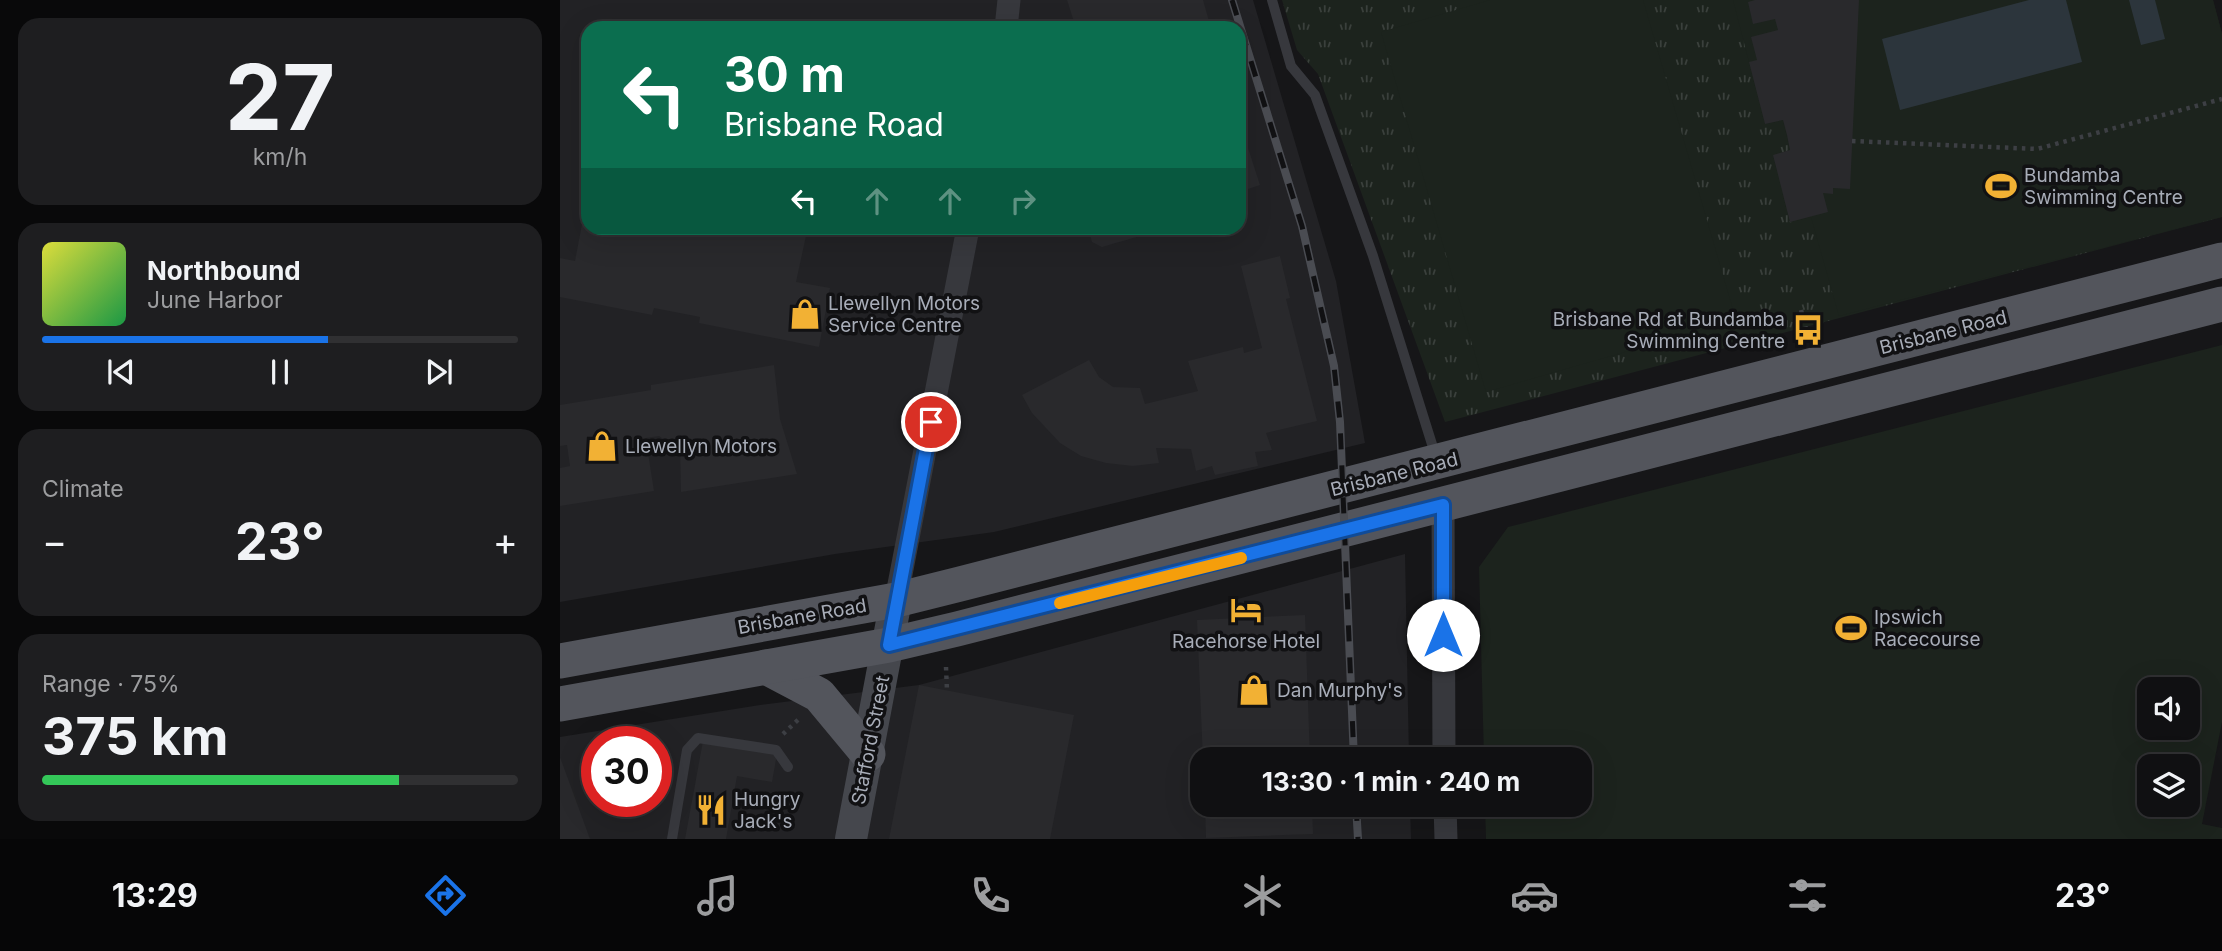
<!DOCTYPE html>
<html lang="en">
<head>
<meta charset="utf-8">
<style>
	:root { --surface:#101012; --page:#1e1e20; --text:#f1f3f6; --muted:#9c9d9f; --line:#303032; --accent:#1a73e8 }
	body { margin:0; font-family:Inter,sans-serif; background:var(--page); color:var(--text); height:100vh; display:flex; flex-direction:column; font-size:26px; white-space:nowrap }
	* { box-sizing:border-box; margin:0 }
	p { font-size:23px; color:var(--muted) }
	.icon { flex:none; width:38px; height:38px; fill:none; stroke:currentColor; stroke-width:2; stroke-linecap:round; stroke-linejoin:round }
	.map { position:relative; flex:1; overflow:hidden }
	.panel { display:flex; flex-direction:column; gap:18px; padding:18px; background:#09090a; width:560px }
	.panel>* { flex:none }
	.banner { position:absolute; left:21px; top:21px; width:665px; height:214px; border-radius:21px; box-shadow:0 7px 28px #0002,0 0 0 2px var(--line); background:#0b6e4f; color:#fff; overflow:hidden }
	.controls { position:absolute; left:1577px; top:677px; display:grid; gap:14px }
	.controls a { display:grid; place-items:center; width:63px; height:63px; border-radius:14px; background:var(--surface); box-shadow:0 7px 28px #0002,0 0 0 2px var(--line); font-size:35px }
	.speed { position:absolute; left:21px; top:726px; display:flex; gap:14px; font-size:35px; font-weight:700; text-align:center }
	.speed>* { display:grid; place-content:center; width:91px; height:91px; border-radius:50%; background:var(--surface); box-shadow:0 7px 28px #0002,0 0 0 2px var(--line); line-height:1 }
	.speed .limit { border:10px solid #d22; background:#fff; color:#111 }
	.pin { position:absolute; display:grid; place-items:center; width:60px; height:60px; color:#fff; margin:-30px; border:4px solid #fff; border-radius:50%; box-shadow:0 2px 7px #0007 }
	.me { position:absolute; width:77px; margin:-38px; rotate:0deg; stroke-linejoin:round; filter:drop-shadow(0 0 5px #0008) }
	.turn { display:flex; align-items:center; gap:24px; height:147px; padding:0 28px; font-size:32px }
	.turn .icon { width:91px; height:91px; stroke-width:2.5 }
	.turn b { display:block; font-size:49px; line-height:60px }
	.lanes { display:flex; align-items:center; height:66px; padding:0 28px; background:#0003; justify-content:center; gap:35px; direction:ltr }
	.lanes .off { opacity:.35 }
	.big { font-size:52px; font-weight:700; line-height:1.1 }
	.panel .tile { flex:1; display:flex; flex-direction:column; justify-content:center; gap:10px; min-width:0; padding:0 24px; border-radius:21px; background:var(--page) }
	.panel .dial { align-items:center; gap:0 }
	.dial b { font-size:91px; line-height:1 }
	.song { display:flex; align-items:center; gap:21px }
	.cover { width:84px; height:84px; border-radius:10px; background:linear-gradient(135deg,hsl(60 70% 55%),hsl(140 70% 35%)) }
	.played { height:7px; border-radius:4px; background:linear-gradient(90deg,var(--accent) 60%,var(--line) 60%) }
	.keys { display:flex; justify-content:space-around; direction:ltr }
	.heat { display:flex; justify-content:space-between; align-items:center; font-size:38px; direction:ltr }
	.charge { height:10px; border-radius:5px; background:linear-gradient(90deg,#34c759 75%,var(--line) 0) }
	.trip { position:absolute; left:630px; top:747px; width:402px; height:70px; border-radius:21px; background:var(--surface); box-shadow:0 7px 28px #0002,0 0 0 2px var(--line); font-weight:700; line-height:70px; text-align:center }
	.dock { display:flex; height:112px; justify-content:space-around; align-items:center; background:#060607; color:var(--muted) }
	.dock .icon { width:49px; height:49px }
	.dock .current { color:var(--accent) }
	.dock b { font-size:32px; color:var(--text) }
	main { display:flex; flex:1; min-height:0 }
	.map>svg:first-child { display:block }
	.built { fill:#222225; fill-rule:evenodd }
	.grass { fill:url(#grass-tufts) }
	.pitch { fill:#1c231d; fill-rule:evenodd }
	.water { fill:#2c353c }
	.building { fill:#29292c }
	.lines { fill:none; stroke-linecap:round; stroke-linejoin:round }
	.path { stroke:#3d3f44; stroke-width:4.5; stroke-dasharray:3.5 5; stroke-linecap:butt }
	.lane { stroke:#37383d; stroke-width:10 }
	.street { stroke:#37383d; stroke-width:23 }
	.secondary { stroke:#45474d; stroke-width:32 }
	.primary { stroke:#53555c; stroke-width:35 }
	.rail-casing { stroke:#4a4c52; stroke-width:8 }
	.rail { stroke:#111113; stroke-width:5; stroke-dasharray:16; stroke-linecap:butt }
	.route-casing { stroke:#114b97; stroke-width:18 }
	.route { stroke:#1a73e8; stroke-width:12 }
	.slow { stroke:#f59e0b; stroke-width:12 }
	.labels { text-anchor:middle; stroke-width:7; stroke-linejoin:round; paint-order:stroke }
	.poi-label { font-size:19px; fill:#a8adb8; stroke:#111113; text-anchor:start }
	.street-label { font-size:19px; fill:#a8adb8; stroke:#111113 }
</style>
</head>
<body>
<main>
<section class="panel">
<div class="tile dial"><b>27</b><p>km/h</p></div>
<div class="tile">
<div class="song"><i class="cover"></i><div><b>Northbound</b><p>June Harbor</p></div></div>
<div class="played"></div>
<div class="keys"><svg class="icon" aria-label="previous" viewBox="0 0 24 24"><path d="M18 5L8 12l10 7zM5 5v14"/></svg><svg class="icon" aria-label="pause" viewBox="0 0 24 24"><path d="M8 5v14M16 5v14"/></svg><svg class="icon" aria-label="next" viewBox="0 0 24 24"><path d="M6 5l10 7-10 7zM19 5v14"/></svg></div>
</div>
<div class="tile"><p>Climate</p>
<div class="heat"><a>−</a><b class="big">23°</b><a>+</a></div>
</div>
<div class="tile"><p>Range · 75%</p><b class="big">375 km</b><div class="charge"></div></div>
</section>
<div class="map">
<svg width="1662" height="839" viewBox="0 0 1662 839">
	<defs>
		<pattern id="grass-tufts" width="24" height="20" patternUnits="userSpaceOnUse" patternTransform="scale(1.75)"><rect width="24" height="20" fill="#1c231d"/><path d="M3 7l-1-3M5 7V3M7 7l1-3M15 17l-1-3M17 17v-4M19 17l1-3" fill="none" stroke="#3a403c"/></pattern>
	</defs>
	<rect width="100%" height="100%" fill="#161618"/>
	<g class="built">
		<path d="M0,0H693L776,281L805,443L434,532L275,554L0,602ZM28,28H679V228H28Z"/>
		<path d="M845,554L849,759L642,760V805H850L851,839H0V737L200,705L359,685ZM37,742H96V802H37Z"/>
	</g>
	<path class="grass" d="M722,0H1653L1662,34V217L885,422L758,74L737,50Z"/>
	<g class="pitch">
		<path d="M930,0H1083L1176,320L926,392L821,32Z"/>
		<path d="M1173,0H1653L1662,34V217L1279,316L1251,217L1230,222L1213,155L1230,150L1223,120L1205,124Z"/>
		<path d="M1662,345V722L1642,824L1662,828V839H926L925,805H1020V760L924,759L919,567L948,527ZM1589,690H1628V728H1589ZM1589,766H1628V805H1589Z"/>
	</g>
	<g class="water">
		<path d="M1469,0H1506L1522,62L1340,110L1322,39Z"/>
		<path d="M1569,0H1595L1605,39L1581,45Z"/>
	</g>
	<g class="building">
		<path d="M507,0H643L651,28H516Z"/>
		<path d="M1195,0H1299L1290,189L1273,188V194L1263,193L1268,212L1230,222L1213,155L1230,150L1227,135L1223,120L1205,124L1189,62L1197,60L1191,37L1218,30L1215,19L1193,24L1188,2Z"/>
		<path d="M679,120L700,185L679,192Z"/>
		<path d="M27,198L28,228H203L246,236L236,282L270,288L259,347L139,323L140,317L94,308L92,315L0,297V258L15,261Z"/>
		<path d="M528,228H578L580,236L542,247L532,242Z"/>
		<path d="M720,256L730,298L726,299L757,421L706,433L712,450L695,452L698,466L655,475L652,466L636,471L631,449L596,448L599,463L573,466L546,463L521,456L500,443L472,413L462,395L529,360L539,377L553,387L580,388L585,404L638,391L628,361L683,347L684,353L702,348L681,266Z"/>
		<path d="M214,365L220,419L237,474L121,492L120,446L114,447L99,436L67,441L69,457L88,453L94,491L0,506V468L10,466L7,445L0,446V405L91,390V385Z"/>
		<path d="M745,615L750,760H643L637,620Z"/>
		<path d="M359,685L514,715L490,839H329Z"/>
		<path d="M143,741L217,754L212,782L177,776L166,839H125Z"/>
		<path d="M0,757L30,839H0Z"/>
		<path d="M645,805H752L753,834L646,838Z"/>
	</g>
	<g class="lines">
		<g class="path">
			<path d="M1292,141L1477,149L1662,99"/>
			<path d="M1241,310L1248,337"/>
			<path d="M386,667L387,691"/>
			<path d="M223,734L240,718"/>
		</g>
		<g class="lane">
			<path d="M712,0L731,66L755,95L813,256L876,457"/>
			<path d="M112,839L127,750L138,738L216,750L228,767"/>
		</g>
		<g class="street">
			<path d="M446,28L449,0"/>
			<path d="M883,505L884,760"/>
			<path d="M336,600L408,228"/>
			<path d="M885,805L886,839"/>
		</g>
		<path class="secondary" d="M291,839L336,600"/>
		<g class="primary">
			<path d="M0,661L336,600L400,584L1662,260"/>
			<path d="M206,667L259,695L308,754"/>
			<path d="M0,704L329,645L397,629L1662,304"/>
		</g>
		<defs>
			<g id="rail">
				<path d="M672,0L742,226L774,366L780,422L794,760"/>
				<path d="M796,805L798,839"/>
			</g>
		</defs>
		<use href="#rail" class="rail-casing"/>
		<use href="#rail" class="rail"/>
	</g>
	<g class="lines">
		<defs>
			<path id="route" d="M371,422L329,645L883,505V635"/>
		</defs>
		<use href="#route" class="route-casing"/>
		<use href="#route" class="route"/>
		<path class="slow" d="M500,603L681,558"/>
	</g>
	<defs>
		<symbol id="stadium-bare" viewBox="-9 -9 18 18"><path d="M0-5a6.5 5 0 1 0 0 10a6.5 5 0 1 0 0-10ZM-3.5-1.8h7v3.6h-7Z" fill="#f2b134" stroke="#111113" stroke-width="2.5" paint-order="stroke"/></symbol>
		<symbol id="shop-bare" viewBox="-9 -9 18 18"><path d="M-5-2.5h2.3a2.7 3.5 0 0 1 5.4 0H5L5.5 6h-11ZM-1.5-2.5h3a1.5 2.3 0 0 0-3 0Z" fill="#f2b134" stroke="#111113" stroke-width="2.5" paint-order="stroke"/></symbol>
		<symbol id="bus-bare" viewBox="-9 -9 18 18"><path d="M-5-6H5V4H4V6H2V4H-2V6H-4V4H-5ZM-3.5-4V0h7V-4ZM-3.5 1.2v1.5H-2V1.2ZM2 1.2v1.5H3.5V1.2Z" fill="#f2b134" stroke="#111113" stroke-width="2.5" paint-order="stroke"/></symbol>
		<symbol id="hotel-bare" viewBox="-9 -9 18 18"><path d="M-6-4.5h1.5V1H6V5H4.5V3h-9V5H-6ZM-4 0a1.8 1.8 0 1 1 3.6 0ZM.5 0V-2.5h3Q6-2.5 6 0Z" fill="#f2b134" stroke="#111113" stroke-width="2.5" paint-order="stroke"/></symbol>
		<symbol id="restaurant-bare" viewBox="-9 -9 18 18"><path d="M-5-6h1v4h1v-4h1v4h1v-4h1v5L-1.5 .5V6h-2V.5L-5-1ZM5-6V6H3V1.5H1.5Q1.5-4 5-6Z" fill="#f2b134" stroke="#111113" stroke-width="2.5" paint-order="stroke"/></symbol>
	</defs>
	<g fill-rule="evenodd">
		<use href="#stadium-bare" x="1419" y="164" width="44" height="44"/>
		<use href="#shop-bare" x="223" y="292" width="44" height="44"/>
		<use href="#bus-bare" x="1226" y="308" width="44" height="44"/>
		<use href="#shop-bare" x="20" y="424" width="44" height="44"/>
		<use href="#hotel-bare" x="664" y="588" width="44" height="44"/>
		<use href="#stadium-bare" x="1269" y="606" width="44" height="44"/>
		<use href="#shop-bare" x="672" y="668" width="44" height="44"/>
		<use href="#restaurant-bare" x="129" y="788" width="44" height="44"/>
	</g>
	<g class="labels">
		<g class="poi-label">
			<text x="1464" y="182">Bundamba<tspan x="1464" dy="22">Swimming Centre</tspan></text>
			<text x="268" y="310">Llewellyn Motors<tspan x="268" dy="22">Service Centre</tspan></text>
			<text x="1225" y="326" text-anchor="end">Brisbane Rd at Bundamba<tspan x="1225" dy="22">Swimming Centre</tspan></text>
			<text x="65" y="453">Llewellyn Motors</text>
			<text x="1314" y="624">Ipswich<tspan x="1314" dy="22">Racecourse</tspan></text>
			<text x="686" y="648" text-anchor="middle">Racehorse Hotel</text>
			<text x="717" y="697">Dan Murphy's</text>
			<text x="174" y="806">Hungry<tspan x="174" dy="22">Jack's</tspan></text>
		</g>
		<g class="street-label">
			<text transform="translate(1383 332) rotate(-14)" y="7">Brisbane Road</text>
			<text transform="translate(834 474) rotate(-14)" y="7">Brisbane Road</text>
			<text transform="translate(242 616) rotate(-10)" y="7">Brisbane Road</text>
			<text transform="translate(310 740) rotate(-79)" y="7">Stafford Street</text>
		</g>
	</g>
</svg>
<div class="controls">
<a><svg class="icon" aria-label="sound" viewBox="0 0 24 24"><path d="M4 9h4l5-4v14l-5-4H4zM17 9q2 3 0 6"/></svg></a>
<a><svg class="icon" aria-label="layers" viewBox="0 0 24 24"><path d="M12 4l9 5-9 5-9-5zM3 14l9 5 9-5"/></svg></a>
</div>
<div class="speed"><div class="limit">30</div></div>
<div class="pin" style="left:371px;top:422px;background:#d93025"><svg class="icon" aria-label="arrive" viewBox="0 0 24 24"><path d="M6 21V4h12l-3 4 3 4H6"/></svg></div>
<svg class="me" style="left:883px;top:635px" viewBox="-20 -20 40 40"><circle r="19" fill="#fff"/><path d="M0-13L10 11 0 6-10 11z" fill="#1a73e8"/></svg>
<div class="trip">13:30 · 1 min · 240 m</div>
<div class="banner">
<div class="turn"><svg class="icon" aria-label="left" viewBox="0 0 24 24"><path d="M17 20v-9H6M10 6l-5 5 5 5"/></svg><div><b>30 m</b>Brisbane Road</div></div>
<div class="lanes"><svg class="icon" aria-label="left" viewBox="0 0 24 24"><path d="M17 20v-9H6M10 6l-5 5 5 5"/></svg><svg class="icon off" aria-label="ahead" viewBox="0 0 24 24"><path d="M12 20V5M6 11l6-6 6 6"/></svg><svg class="icon off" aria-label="ahead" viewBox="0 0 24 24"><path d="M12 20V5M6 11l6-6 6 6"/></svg><svg class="icon off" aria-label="right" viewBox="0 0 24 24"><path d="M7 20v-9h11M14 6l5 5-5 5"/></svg></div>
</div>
</div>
</main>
<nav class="dock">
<b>13:29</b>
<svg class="icon current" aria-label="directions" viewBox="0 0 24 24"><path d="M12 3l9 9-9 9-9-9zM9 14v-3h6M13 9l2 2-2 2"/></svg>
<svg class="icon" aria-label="music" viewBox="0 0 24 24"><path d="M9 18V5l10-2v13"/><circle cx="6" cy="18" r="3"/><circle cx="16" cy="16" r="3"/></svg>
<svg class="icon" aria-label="phone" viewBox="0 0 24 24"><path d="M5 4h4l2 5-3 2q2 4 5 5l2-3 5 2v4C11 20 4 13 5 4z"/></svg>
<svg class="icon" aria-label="climate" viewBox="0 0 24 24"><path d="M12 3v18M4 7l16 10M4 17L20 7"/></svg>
<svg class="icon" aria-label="car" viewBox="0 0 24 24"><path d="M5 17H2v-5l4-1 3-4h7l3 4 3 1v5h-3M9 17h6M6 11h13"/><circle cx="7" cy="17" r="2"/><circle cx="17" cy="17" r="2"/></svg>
<svg class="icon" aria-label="filters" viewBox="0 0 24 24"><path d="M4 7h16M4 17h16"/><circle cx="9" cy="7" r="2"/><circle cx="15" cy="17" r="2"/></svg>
<b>23°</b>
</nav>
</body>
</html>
